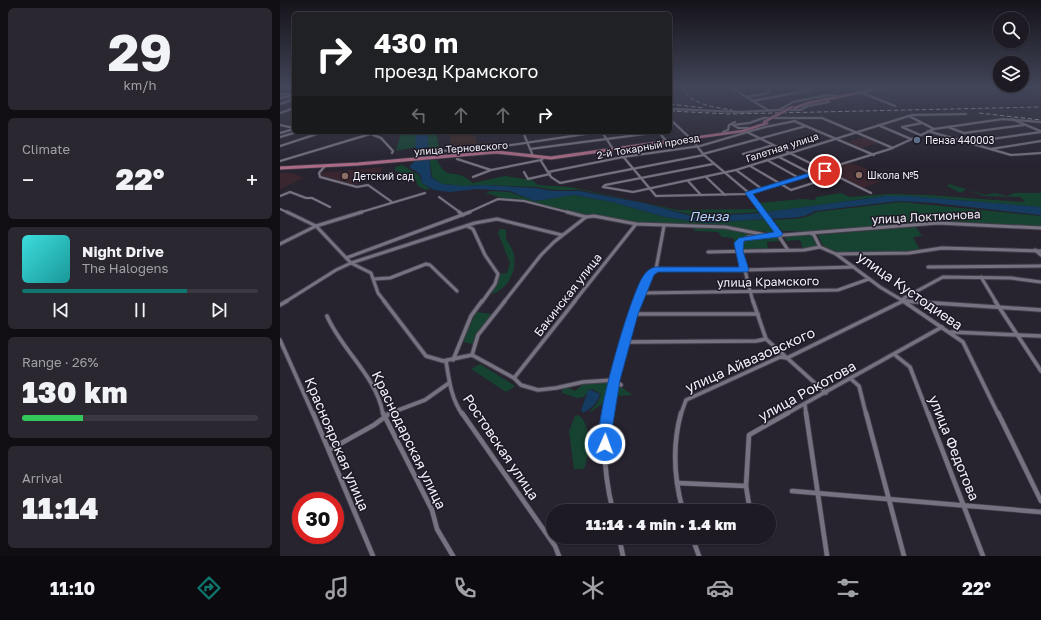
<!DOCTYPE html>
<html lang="en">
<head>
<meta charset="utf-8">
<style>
	:root { --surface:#1d1a23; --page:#2a2730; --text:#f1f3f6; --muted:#a0a1a6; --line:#3b3841; --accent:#0f766e }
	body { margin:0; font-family:"Golos Text",sans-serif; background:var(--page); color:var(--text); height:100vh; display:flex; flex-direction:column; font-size:15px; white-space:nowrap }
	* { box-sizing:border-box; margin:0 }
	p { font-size:13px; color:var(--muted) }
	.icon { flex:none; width:22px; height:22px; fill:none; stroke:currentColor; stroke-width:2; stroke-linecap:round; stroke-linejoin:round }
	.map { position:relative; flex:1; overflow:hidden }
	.side { display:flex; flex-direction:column; gap:8px; padding:8px; background:#100e13; width:280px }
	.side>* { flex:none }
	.guide { position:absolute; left:12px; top:12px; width:380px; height:122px; border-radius:6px; box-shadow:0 1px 3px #0004,0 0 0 1px var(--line); background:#202124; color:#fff; overflow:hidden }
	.controls { position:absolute; left:713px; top:12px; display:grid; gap:8px }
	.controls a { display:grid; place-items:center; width:36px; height:36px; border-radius:50%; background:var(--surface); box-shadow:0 1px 3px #0004,0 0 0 1px var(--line); font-size:20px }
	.speed { position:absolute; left:12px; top:492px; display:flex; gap:8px; font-size:20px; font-weight:700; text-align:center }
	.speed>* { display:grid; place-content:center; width:52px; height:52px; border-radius:50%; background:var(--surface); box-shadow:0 1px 3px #0004,0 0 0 1px var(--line); line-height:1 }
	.speed .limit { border:6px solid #d22; background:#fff; color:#111 }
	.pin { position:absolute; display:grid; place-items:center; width:34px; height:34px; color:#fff; margin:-17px; border:2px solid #fff; border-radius:50%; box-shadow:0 1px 4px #0007 }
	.me { position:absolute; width:44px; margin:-22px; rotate:2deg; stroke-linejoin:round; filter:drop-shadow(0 0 3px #0008) }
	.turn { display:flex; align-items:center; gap:14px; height:84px; padding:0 16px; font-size:18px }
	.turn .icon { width:52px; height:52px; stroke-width:2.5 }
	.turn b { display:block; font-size:28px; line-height:34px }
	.lanes { display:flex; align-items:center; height:38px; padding:0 16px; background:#0003; justify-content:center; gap:20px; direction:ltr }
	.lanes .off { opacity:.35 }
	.big { font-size:30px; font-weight:800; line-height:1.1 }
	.side .tile { flex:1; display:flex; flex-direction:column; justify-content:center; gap:6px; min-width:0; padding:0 14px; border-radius:6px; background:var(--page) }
	.side .dial { align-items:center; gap:0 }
	.dial b { font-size:52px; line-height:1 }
	.song { display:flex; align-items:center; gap:12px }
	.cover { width:48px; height:48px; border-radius:6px; background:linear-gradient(135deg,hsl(180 70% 55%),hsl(180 70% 35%)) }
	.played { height:4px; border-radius:2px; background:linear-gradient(90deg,var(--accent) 70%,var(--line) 70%) }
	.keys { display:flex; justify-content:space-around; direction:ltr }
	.heat { display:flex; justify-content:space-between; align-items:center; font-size:22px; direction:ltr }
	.charge { height:6px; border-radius:3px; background:linear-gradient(90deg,#34c759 26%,var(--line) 0) }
	.trip { position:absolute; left:266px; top:504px; width:230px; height:40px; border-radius:20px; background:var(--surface); box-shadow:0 1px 3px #0004,0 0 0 1px var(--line); font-weight:800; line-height:40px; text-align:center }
	.menu { display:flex; height:64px; justify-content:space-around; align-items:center; background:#0c0a0e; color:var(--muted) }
	.menu .icon { width:28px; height:28px }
	.menu .active { color:var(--accent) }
	.menu b { font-size:18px; color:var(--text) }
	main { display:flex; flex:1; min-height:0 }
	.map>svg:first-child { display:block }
	.commercial { fill:#3a2725 }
	.education { fill:#39262e }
	.green { fill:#164331 }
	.water { fill:#153b60 }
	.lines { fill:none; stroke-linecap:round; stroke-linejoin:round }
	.minor-far3-casing { stroke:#423e49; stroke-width:3 }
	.minor-far2-casing { stroke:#423e49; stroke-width:5 }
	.minor-far1-casing { stroke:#423e49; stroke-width:5.5 }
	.minor-casing { stroke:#423e49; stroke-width:6 }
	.major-far1-casing { stroke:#423e49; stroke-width:3.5 }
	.major-casing { stroke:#423e49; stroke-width:4.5 }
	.minor-far3 { stroke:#767281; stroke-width:2 }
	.minor-far2 { stroke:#767281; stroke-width:3 }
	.minor-far1 { stroke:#767281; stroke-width:3.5 }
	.minor { stroke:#767281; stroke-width:4.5 }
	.major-far1 { stroke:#ab6a85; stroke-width:2.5 }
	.major { stroke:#ab6a85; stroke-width:3 }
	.rail { stroke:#b9b6c0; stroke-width:1; stroke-dasharray:4.5 2.5; stroke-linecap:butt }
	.major-bridge-casing { stroke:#423e49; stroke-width:3.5; stroke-linecap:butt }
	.major-bridge { stroke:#ab6a85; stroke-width:2.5 }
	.route { fill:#1a73e8; stroke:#114b97 }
	.service-dot { fill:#5c6f8a; stroke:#1d1925; stroke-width:1.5 }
	.education-dot { fill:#8d6e63; stroke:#1d1925; stroke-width:1.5 }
	.labels { text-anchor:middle; stroke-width:3; stroke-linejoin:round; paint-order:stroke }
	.far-poi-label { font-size:10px; fill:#f3f0f9; stroke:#1d1925; text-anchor:start }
	.far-street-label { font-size:10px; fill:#f3f0f9; stroke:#1d1925 }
	.street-label { font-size:12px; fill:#f3f0f9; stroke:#1d1925 }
	.water-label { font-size:13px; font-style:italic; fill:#b3d6fc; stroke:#1d1925 }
	.near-street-label { font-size:14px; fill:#f3f0f9; stroke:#1d1925 }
</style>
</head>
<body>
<main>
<section class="side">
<div class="tile dial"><b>29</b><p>km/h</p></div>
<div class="tile"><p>Climate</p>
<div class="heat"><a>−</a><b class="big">22°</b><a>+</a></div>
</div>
<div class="tile">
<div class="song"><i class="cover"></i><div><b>Night Drive</b><p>The Halogens</p></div></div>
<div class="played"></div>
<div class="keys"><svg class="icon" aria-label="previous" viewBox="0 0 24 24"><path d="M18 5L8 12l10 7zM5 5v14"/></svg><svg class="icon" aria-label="pause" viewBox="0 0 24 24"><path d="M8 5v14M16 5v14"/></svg><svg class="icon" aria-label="next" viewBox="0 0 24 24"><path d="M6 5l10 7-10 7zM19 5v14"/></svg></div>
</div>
<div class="tile"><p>Range · 26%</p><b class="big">130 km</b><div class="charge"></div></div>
<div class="tile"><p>Arrival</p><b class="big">11:14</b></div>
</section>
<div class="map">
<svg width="761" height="556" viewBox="0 0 761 556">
	<rect width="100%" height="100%" fill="#27232f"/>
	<path class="commercial" d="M194,132L197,144L211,142L213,146L188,150V148L172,150L169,134Z"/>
	<g class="education">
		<path d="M584,137L598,143L582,148L568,142Z"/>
		<path d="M570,163L611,177L583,188L547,171Z"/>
		<path d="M102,167L101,173L90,174L92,178L74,185L42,177L40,173Z"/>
		<path d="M0,173H12L24,178L0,189Z"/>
	</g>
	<g class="green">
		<path d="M121,132H136V147L116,151Z"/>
		<path d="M147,132H156L159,148L152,154H149Z"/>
		<path d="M150,160H157C167,181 172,169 186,178C188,179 191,182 193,183L225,176L252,180L258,185L290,187L398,210L476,209L479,212L416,216L364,203L300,190H273L257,187L204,185L184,186L162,184L152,177Z"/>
		<path d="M122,165L139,175L142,183L150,189L146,190L138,186C134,172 125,175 114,170L116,167Z"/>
		<path d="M669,184L706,195L715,193L727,196L735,193H761V207L628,196H606L487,212L480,203L522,199L535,200L536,197L561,193L569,197L610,194L649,195L743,202L745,201L740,197L704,196L686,189L681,193L667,186Z"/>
		<path d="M210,191L229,192L255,201L293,195L332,202L384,217L426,223L486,219L495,233L432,225L352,223L306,216L235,198L228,200L206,193Z"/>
		<path d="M621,202L761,216V226L655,222L534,231H502L494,220C509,218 524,221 536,212Z"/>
		<path d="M636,227L642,236L633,237L640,250C612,253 570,258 544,248L538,235Z"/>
		<path d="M413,228H447L486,235L461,238L457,243L456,250L453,238L442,237L438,232L415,231Z"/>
		<path d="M220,229H225C227,233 226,234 226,238C227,242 232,247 233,252C239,268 228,290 211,294L217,284L220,274L227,273L230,263L218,233Z"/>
		<path d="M532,235L537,247L523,249L520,240L506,241L505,236Z"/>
		<path d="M499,236L500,241L487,242L488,250H461C461,248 460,246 461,244C463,236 491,236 499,236Z"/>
		<path d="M196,312L212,314L197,334L193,344L183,342Z"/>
		<path d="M200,364L235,386L226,392L191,369Z"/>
		<path d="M330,382L337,384L353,395L333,396L311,412L310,411L318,402L321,394L312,389L309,390L304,397L297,398L282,393V389L289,388L295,391L303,384Z"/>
		<path d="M299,415C312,427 310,453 304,469H294L289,431L295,416Z"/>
	</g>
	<g class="water">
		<path d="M136,132H147L151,177L162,184L184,186L203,185L256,188L272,191H299L364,203L415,217L481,213L485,219L426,223L385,217L332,202L294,195L255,201L230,191L198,189L170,192L154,190L142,183L140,174L129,167L135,161Z"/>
		<path d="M606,196H628L761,207V215L654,203L619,201L535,211C522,220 506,217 491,219L487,212Z"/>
		<path d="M311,390L320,394C317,403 311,409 303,413L301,410L308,391Z"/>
	</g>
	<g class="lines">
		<defs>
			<g id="minor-far3">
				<path d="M450,87L488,110"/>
				<path d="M587,87L593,90"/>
				<path d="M580,92L615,106"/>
				<path d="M0,94L14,95"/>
				<path d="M466,97L488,93L490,87"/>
				<path d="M0,98L10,96"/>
				<path d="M472,101L531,90"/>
				<path d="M0,104L14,99"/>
				<path d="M390,109L461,112L499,110L513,102L548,95L556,96"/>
				<path d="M499,110H520L528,106L549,102L544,99"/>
				<path d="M0,113L14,108"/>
				<path d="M629,116L654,129"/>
				<path d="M732,119L760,131"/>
				<path d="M391,120L411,139L424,155L469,193L484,213"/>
				<path d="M514,121L594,155"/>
				<path d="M0,125L14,128"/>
				<path d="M598,125L631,139"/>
				<path d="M668,127L684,133L744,125"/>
				<path d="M468,128H458L453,125L469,123L484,118H542L613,148"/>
				<path d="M648,131L731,155L761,153"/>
				<path d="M170,132H181"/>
				<path d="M243,132L253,156"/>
				<path d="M322,132L333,149"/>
				<path d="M379,132L386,141"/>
				<path d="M443,132L448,130L449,125L455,122"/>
				<path d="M467,132L591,193"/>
				<path d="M0,133L14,129"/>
				<path d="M91,134L101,138L113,151L112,153"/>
				<path d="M640,135L622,127L642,123"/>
				<path d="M0,137L17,132"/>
				<path d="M691,142L761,132"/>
				<path d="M0,146L43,132"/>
				<path d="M336,148L376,196L465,194L610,149L654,129L723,119L761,122"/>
				<path d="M250,149L380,132"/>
				<path d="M711,149L761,141"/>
				<path d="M160,151L205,149L319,132"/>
				<path d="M423,154L526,126"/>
				<path d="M463,154L493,145"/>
				<path d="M499,157L532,174"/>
				<path d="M263,158L261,161L271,177L280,183L424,155"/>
				<path d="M177,159L211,170"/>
				<path d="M487,160L519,178"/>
				<path d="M0,161L97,132"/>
				<path d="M45,166L39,173L40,177L77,187L88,185L112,202"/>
				<path d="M470,166L511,190L555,176"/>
				<path d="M456,170L482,189"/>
				<path d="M244,172L248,179L270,174"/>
				<path d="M268,172L343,157L420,146L485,127L515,121"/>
				<path d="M193,177L211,170L261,160"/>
				<path d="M426,177L445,195"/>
				<path d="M408,181L421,195"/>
				<path d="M323,187L353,192L456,170L632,115L686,114"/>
				<path d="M323,187L325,185L433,164"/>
				<path d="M0,196L10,192L26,198H32L50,207"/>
				<path d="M159,197L181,213"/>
				<path d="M0,209L9,213"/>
				<path d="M78,213L145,193"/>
				<path d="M187,213L218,199L244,201L291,213"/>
			</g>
			<g id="minor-far2">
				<path d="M7,212L36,226L71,263L91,273L98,293L105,302"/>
				<path d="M179,212L183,215"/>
				<path d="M287,212L306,217L314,216L356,224L445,227L491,236L658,223L761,228"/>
				<path d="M483,212L508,250"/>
				<path d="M187,226L193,229L205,255L218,274L215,284L202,302"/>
				<path d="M531,233L534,235L540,247L556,254L629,253L662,248L761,251"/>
				<path d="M0,244L36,226L82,212"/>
				<path d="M755,250L761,255"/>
				<path d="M428,252L524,250L540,247"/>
				<path d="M556,254L600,287L625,302"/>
				<path d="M66,258L190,212"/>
				<path d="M648,267L761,266"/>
				<path d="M376,269L464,270L574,267"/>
				<path d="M701,277L716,302"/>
				<path d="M94,279L110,278L146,264L150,265L177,291"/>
				<path d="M362,293L558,290L589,279"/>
				<path d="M624,301L638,302"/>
				<path d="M5,302L56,270L71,263L195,223L217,219L282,235"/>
				<path d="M224,302L261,255L274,242L306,217"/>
				<path d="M294,302L356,224"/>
				<path d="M357,302L366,279L376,269L384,226"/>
				<path d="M473,302L458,243L468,237L487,236"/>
				<path d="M621,302L624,298L663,277L731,278L761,282"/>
			</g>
			<g id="minor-far1">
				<path d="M104,301L146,356L163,361L192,355"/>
				<path d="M473,301L486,339L546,393"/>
				<path d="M623,301L683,342L718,414"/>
				<path d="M624,301L761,310"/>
				<path d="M715,301L761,371"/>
				<path d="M0,305L7,301"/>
				<path d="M353,314H478"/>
				<path d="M47,316C62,351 96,375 103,414"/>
				<path d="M671,332L761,336"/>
				<path d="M0,340L33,414"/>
				<path d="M345,342L476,341L486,339"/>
				<path d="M192,355L198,335L225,301"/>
				<path d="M192,355L234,378L241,385L258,390L276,388L303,382L334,380"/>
				<path d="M615,355L630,367L648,414"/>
				<path d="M173,360L191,316L202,301"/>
				<path d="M166,361C169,380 171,398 182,414"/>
				<path d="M234,378L295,301"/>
				<path d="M571,379L579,386L586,414"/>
				<path d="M334,380L341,385"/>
				<path d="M525,405L526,414"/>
				<path d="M108,414L145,400L169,383"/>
				<path d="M327,414L358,301"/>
				<path d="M401,414L406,400L500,357L507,358L623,301"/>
				<path d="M506,414L662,327"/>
			</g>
			<g id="minor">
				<path d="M33,413L93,556"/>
				<path d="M103,413L152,510L157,529L173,556"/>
				<path d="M182,413L275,546L279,556"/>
				<path d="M327,413C322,446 325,479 333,511"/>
				<path d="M401,413C392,446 394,479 403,511"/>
				<path d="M526,413L547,556"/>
				<path d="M586,413L624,556"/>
				<path d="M648,413L703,556"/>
				<path d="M718,413L761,501"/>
				<path d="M49,450L94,425L110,413"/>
				<path d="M397,483L466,486"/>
				<path d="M512,491L761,512"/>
				<path d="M470,511L466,486L469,435L508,413"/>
				<path d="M339,537L343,556"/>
				<path d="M412,537L419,556"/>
			</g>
			<g id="major-far1">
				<path d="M515,108L528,103L607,87"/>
				<path d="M377,143L463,131L487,123"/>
			</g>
			<path id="major" d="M0,168L78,164L216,152L271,158L384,142"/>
		</defs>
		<use href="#minor-far3" class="minor-far3-casing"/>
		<use href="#minor-far2" class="minor-far2-casing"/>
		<use href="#minor-far1" class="minor-far1-casing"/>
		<use href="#minor" class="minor-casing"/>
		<use href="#major-far1" class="major-far1-casing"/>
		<use href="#major" class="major-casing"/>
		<use href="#minor-far3" class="minor-far3"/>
		<use href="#minor-far2" class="minor-far2"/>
		<use href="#minor-far1" class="minor-far1"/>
		<use href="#minor" class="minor"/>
		<use href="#major-far1" class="major-far1"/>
		<use href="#major" class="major"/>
		<g class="rail">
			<path d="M401,87C411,105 433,107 452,110"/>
			<path d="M390,104L424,108"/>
			<path d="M390,111L449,114L761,107"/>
			<path d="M699,113L761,120"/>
		</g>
		<defs>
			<path id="major-bridge" d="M484,122L512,107"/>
		</defs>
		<use href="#major-bridge" class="major-bridge-casing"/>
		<use href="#major-bridge" class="major-bridge"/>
	</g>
	<linearGradient id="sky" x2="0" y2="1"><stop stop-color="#15131a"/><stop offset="0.53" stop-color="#414558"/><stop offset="1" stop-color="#414558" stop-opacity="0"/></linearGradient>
	<rect width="761" height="165" fill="url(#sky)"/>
	<path class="route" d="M542,169L548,171L473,194L503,234L499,237L464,241L463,251L469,270L467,272H378L374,275L358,314L340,380L329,448L325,449L320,448C311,428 349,300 362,278C365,273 369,268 376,267H459L454,243L459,238L494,232L465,193L466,192Z"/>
	<circle class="service-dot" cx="637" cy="140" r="4"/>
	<g class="education-dot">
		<circle cx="579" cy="175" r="4"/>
		<circle cx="65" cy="176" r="4"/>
	</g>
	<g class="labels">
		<g class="far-poi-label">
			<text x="645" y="144">Пенза 440003</text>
			<text x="587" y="179">Школа №5</text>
			<text x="73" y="180">Детский сад</text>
		</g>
		<g class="far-street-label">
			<text transform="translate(368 146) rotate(-10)" y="4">2-й Токарный проезд</text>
			<text transform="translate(502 147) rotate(-18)" y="4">Галетная улица</text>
			<text transform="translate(181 148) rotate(-4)" y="4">улица Терновского</text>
		</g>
		<g class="street-label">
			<text transform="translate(646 217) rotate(-3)" y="4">улица Локтионова</text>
			<text transform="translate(488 282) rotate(-1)" y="4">улица Крамского</text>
			<text transform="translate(288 295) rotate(-52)" y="4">Бакинская улица</text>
		</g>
		<g class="water-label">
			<text x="429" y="221">Пенза</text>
		</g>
		<g class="near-street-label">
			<text transform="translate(630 291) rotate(35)" y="5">улица Кустодиева</text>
			<text transform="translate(470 360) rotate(-24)" y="5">улица Айвазовского</text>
			<text transform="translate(527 391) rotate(-29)" y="5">улица Рокотова</text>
			<text transform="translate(129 440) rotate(64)" y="5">Краснодарская улица</text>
			<text transform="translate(57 444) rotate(67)" y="5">Красноярская улица</text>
			<text transform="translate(221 447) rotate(56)" y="5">Ростовская улица</text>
			<text transform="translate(674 448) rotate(68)" y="5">улица Федотова</text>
		</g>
	</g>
</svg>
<div class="controls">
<a><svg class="icon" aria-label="search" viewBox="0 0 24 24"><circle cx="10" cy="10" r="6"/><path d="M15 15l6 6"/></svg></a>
<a><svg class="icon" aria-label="layers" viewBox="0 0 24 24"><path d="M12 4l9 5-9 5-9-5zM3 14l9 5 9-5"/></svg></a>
</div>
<div class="speed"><div class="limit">30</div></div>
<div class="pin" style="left:545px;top:171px;background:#d93025"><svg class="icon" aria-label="arrive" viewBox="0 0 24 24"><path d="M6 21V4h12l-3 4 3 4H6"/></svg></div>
<svg class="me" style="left:325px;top:444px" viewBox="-20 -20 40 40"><circle r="17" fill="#1a73e8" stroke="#fff" stroke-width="3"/><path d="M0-11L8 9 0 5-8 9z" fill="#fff"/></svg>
<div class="trip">11:14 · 4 min · 1.4 km</div>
<div class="guide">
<div class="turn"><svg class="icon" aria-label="right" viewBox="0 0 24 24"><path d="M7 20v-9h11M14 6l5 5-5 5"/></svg><div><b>430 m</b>проезд Крамского</div></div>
<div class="lanes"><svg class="icon off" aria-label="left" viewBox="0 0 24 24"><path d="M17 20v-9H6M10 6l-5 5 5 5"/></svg><svg class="icon off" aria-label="ahead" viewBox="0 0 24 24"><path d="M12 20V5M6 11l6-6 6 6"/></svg><svg class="icon off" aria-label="ahead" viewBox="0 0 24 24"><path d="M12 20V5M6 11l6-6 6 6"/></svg><svg class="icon" aria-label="right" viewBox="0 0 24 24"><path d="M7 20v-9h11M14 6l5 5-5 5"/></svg></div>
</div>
</div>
</main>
<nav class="menu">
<b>11:10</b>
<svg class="icon active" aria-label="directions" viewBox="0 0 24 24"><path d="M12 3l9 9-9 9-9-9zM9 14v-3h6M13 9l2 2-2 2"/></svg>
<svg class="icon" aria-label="music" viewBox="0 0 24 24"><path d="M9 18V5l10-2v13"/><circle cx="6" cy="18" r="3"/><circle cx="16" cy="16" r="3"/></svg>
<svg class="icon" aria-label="phone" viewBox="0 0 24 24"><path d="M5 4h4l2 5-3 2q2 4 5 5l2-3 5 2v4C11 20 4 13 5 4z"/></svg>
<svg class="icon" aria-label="climate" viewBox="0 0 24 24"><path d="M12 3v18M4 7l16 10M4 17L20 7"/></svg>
<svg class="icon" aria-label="car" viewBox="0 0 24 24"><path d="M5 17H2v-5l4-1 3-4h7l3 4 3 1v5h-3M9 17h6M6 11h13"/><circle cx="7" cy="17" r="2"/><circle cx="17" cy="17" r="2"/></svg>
<svg class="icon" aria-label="filters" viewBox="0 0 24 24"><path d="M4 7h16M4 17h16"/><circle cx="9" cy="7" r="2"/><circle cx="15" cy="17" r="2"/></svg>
<b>22°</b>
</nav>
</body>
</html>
